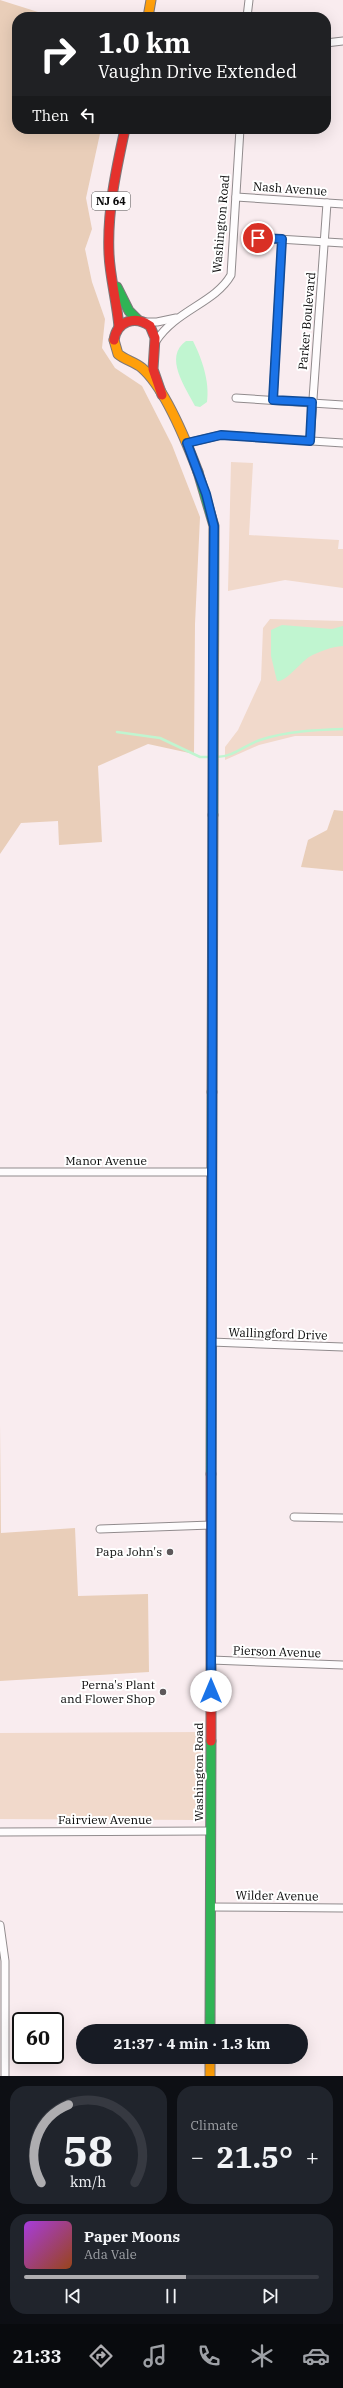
<!DOCTYPE html>
<html lang="en">
<head>
<meta charset="utf-8">
<style>
	:root { --surface:#171b24; --page:#20242c; --text:#f1f3f6; --muted:#9ea1a6; --line:#363941; --accent:#aeadb0 }
	body { margin:0; font-family:"IBM Plex Serif",serif; background:var(--page); color:var(--text); height:100vh; display:flex; flex-direction:column; font-size:15px; white-space:nowrap }
	* { box-sizing:border-box; margin:0 }
	p { font-size:13px; color:var(--muted) }
	.icon { flex:none; width:22px; height:22px; fill:none; stroke:currentColor; stroke-width:2; stroke-linecap:round; stroke-linejoin:round }
	.map { position:relative; height:2076px; overflow:hidden }
	.side { display:flex; flex-direction:column; gap:10px; padding:10px; background:#0d0f14; flex:1 }
	.side>* { flex:none }
	.banner { position:absolute; left:12px; top:12px; width:319px; height:122px; border-radius:16px; box-shadow:0 4px 16px #0002; background:#202124; color:#fff; overflow:hidden }
	.speed { position:absolute; left:12px; top:2012px; display:flex; gap:8px; font-size:20px; font-weight:700; text-align:center }
	.speed>* { display:grid; place-content:center; width:52px; height:52px; border-radius:50%; background:var(--surface); box-shadow:0 4px 16px #0002; line-height:1 }
	.speed .limit { border:2px solid #111; border-radius:6px; background:#fff; color:#111 }
	.pin { position:absolute; display:grid; place-items:center; width:34px; height:34px; color:#fff; margin:-17px; border:2px solid #fff; border-radius:50%; box-shadow:0 1px 4px #0007 }
	.me { position:absolute; width:44px; margin:-22px; rotate:0deg; stroke-linejoin:round; filter:drop-shadow(0 0 3px #0008) }
	.turn { display:flex; align-items:center; gap:14px; height:84px; padding:0 20px; font-size:18px }
	.turn .icon { width:52px; height:52px; stroke-width:2.5 }
	.turn b { display:block; font-size:28px; line-height:34px }
	.then { display:flex; align-items:center; height:38px; padding:0 20px; background:#0003; gap:8px; font-size:15px }
	.big { font-size:30px; font-weight:700; line-height:1.1 }
	.side .card { flex:1; display:flex; flex-direction:column; justify-content:center; gap:6px; min-width:0; padding:0 14px; border-radius:16px; background:var(--page) }
	.side .dial { align-items:center; gap:0 }
	.dial svg { height:104px; overflow:visible; fill:none; stroke:var(--line); stroke-width:7; stroke-linecap:round; text-anchor:middle }
	.dial text { fill:var(--text); stroke:none }
	.song { display:flex; align-items:center; gap:12px }
	.cover { width:48px; height:48px; border-radius:6px; background:linear-gradient(135deg,hsl(280 70% 55%),hsl(20 70% 35%)) }
	.played { height:4px; border-radius:2px; background:linear-gradient(90deg,var(--accent) 55%,var(--line) 55%) }
	.keys { display:flex; justify-content:space-around; direction:ltr }
	.heat { display:flex; justify-content:space-between; align-items:center; font-size:22px; direction:ltr }
	.side .tiles { flex:1; display:grid; gap:10px; grid-template-columns:1fr 1fr }
	.card:last-child { grid-column:span 2 }
	.trip { position:absolute; left:76px; top:2024px; width:232px; height:40px; border-radius:20px; background:var(--surface); box-shadow:0 4px 16px #0002; font-weight:700; line-height:40px; text-align:center }
	.dock { display:flex; height:64px; justify-content:space-around; align-items:center; background:#090b0e; color:var(--muted) }
	.dock .icon { width:28px; height:28px }
	.dock .on { color:var(--accent) }
	.dock b { font-size:18px; color:var(--text) }
	.map>svg:first-child { display:block }
	.green { fill:#f1d9cb }
	.forest { fill:#e9ceb9 }
	.water { fill:#c0f5d0 }
	.lines { fill:none; stroke-linecap:round; stroke-linejoin:round }
	.stream { stroke:#c0f5d0; stroke-width:2.5 }
	.street-casing { stroke:#918b8d; stroke-width:9 }
	.fast-casing { stroke:#7e787a; stroke-width:11 }
	.slow-casing { stroke:#7e787a; stroke-width:11 }
	.jam-casing { stroke:#7e787a; stroke-width:11 }
	.street { stroke:#fefcfd; stroke-width:7 }
	.fast { stroke:#30b455; stroke-width:9 }
	.slow { stroke:#ff9f0a; stroke-width:9 }
	.jam { stroke:#e5322d; stroke-width:9 }
	.route-casing { stroke:#114b97; stroke-width:10 }
	.route { stroke:#1a73e8; stroke-width:7 }
	.poi-dot { fill:#5d585a; stroke:#fff; stroke-width:1.5 }
	.labels { text-anchor:middle; stroke-width:4; stroke-linejoin:round; paint-order:stroke }
	.shield { fill:#fff; stroke:#535353; stroke-width:1 }
	.shield-label { font-size:11px; font-weight:bold; fill:#090909 }
	.street-label { font-size:12px; fill:#090909; stroke:#fff }
	.poi-label { font-size:12px; fill:#090909; stroke:#fff; text-anchor:end }
</style>
</head>
<body>
<div class="map">
<svg width="343" height="2076" viewBox="0 0 343 2076">
	<rect width="100%" height="100%" fill="#f9ecef"/>
	<g class="green">
		<path d="M231,462L253,463L249,535L339,540L338,549H343V588L285,580L228,591Z"/>
		<path d="M270,619L343,621V736H295L259,745L225,760V747L238,730L261,680L263,628Z"/>
		<path d="M202,1732L199,1820L0,1819V1733Z"/>
	</g>
	<g class="forest">
		<path d="M0,0L38,12L81,17H17V129H101L86,198L92,229L85,249L92,282L105,319L102,348L115,368L142,386L172,445L200,517L195,624L194,754L148,744L98,766L102,842L59,845L58,821L21,823L0,854Z"/>
		<path d="M334,810L343,811V871L301,867L308,840L327,830Z"/>
		<path d="M0,1424L1,1533L75,1528L78,1596L148,1594L149,1672L0,1681Z"/>
	</g>
	<g class="water">
		<path d="M186,341H193C202,359 210,382 207,402L200,407L195,406C186,388 163,357 186,341Z"/>
		<path d="M282,625L332,629L343,626V646C331,647 320,651 309,657C301,662 285,683 277,681L271,656V630Z"/>
	</g>
	<g class="lines">
		<g class="stream">
			<path d="M117,732L160,738L200,757H210"/>
			<path d="M217,757C233,757 245,745 260,740C287,731 315,730 343,729"/>
		</g>
		<defs>
			<g id="street">
				<path d="M247,17L249,0"/>
				<path d="M326,43L343,41"/>
				<path d="M236,197L343,204"/>
				<path d="M247,237L343,243"/>
				<path d="M145,322H157L176,318"/>
				<path d="M156,341C176,310 215,303 231,275L240,129"/>
				<path d="M236,398L343,405"/>
				<path d="M273,400L282,239"/>
				<path d="M310,441L327,203"/>
				<path d="M187,443L221,435L343,443"/>
				<path d="M0,1172H212"/>
				<path d="M211,1342L343,1347"/>
				<path d="M294,1517L343,1518"/>
				<path d="M100,1529L211,1525"/>
				<path d="M211,1660L343,1665"/>
				<path d="M0,1832L211,1831"/>
				<path d="M210,1907L343,1908"/>
				<path d="M0,1925L5,1961V2076"/>
			</g>
			<g id="fast">
				<path d="M117,287L129,311L138,320"/>
				<path d="M198,472L214,526L213,815"/>
				<path d="M211,1474L212,1092"/>
				<path d="M210,2031L211,1741"/>
			</g>
			<g id="slow">
				<path d="M148,17L151,0"/>
				<path d="M114,340L118,354C125,360 135,362 142,368C165,388 187,443 198,472"/>
				<path d="M212,1092L213,815"/>
				<path d="M210,2057V2076"/>
			</g>
			<g id="jam">
				<path d="M119,327C117,302 110,278 109,254C107,212 116,170 125,129"/>
				<path d="M114,340C117,321 135,315 150,326L155,338L153,369L162,395"/>
				<path d="M211,1741V1474"/>
			</g>
		</defs>
		<use href="#street" class="street-casing"/>
		<use href="#fast" class="fast-casing"/>
		<use href="#slow" class="slow-casing"/>
		<use href="#jam" class="jam-casing"/>
		<use href="#street" class="street"/>
		<use href="#fast" class="fast"/>
		<use href="#slow" class="slow"/>
		<use href="#jam" class="jam"/>
	</g>
	<g class="lines">
		<defs>
			<path id="route" d="M211,1691L213,657L214,526L206,494L187,443L221,435L310,441L312,402L273,400L282,239L258,238"/>
		</defs>
		<use href="#route" class="route-casing"/>
		<use href="#route" class="route"/>
	</g>
	<g class="poi-dot">
		<circle cx="170" cy="1552" r="4"/>
		<circle cx="163" cy="1692" r="4"/>
	</g>
	<g class="labels">
		<rect class="shield" x="92" y="192" width="38" height="18" rx="3"/>
		<g class="shield-label">
			<text x="111" y="205">NJ 64</text>
		</g>
		<g class="street-label">
			<text transform="translate(290 189) rotate(4)" y="4">Nash Avenue</text>
			<text transform="translate(221 224) rotate(-85)" y="4">Washington Road</text>
			<text transform="translate(307 321) rotate(-85)" y="4">Parker Boulevard</text>
			<text x="106" y="1165">Manor Avenue</text>
			<text transform="translate(278 1334) rotate(2)" y="4">Wallingford Drive</text>
			<text transform="translate(277 1652) rotate(2)" y="4">Pierson Avenue</text>
			<text transform="translate(199 1772) rotate(-90)" y="4">Washington Road</text>
			<text x="105" y="1824">Fairview Avenue</text>
			<text transform="translate(277 1896) rotate(1)" y="4">Wilder Avenue</text>
		</g>
		<g class="poi-label">
			<text x="162" y="1556">Papa John's</text>
			<text x="155" y="1689">Perna's Plant<tspan x="155" dy="14">and Flower Shop</tspan></text>
		</g>
	</g>
</svg>
<div class="speed"><div class="limit">60</div></div>
<div class="pin" style="left:258px;top:238px;background:#d93025"><svg class="icon" aria-label="arrive" viewBox="0 0 24 24"><path d="M6 21V4h12l-3 4 3 4H6"/></svg></div>
<svg class="me" style="left:211px;top:1691px" viewBox="-20 -20 40 40"><circle r="19" fill="#fff"/><path d="M0-13L10 11 0 6-10 11z" fill="#1a73e8"/></svg>
<div class="trip">21:37 · 4 min · 1.3 km</div>
<div class="banner">
<div class="turn"><svg class="icon" aria-label="right" viewBox="0 0 24 24"><path d="M7 20v-9h11M14 6l5 5-5 5"/></svg><div><b>1.0 km</b>Vaughn Drive Extended</div></div>
<div class="then">Then<svg class="icon" aria-label="left" viewBox="0 0 24 24"><path d="M17 20v-9H6M10 6l-5 5 5 5"/></svg></div>
</div>
</div>
<section class="side">
<div class="tiles">
<div class="card dial"><svg viewBox="0 0 100 80">
<path d="M14 69A42 42 0 1 1 86 69"/>
<path d="M14 69A42 42 0 0 1 35 9" stroke="#aeadb0"/>
<text x="50" y="56" font-size="32" font-weight="700">58</text>
<text x="50" y="72" font-size="11">km/h</text>
</svg></div>
<div class="card"><p>Climate</p>
<div class="heat"><a>−</a><b class="big">21.5°</b><a>+</a></div>
</div>
<div class="card">
<div class="song"><i class="cover"></i><div><b>Paper Moons</b><p>Ada Vale</p></div></div>
<div class="played"></div>
<div class="keys"><svg class="icon" aria-label="previous" viewBox="0 0 24 24"><path d="M18 5L8 12l10 7zM5 5v14"/></svg><svg class="icon" aria-label="pause" viewBox="0 0 24 24"><path d="M8 5v14M16 5v14"/></svg><svg class="icon" aria-label="next" viewBox="0 0 24 24"><path d="M6 5l10 7-10 7zM19 5v14"/></svg></div>
</div>
</div>
</section>
<nav class="dock">
<b>21:33</b>
<svg class="icon on" aria-label="directions" viewBox="0 0 24 24"><path d="M12 3l9 9-9 9-9-9zM9 14v-3h6M13 9l2 2-2 2"/></svg>
<svg class="icon" aria-label="music" viewBox="0 0 24 24"><path d="M9 18V5l10-2v13"/><circle cx="6" cy="18" r="3"/><circle cx="16" cy="16" r="3"/></svg>
<svg class="icon" aria-label="phone" viewBox="0 0 24 24"><path d="M5 4h4l2 5-3 2q2 4 5 5l2-3 5 2v4C11 20 4 13 5 4z"/></svg>
<svg class="icon" aria-label="climate" viewBox="0 0 24 24"><path d="M12 3v18M4 7l16 10M4 17L20 7"/></svg>
<svg class="icon" aria-label="car" viewBox="0 0 24 24"><path d="M5 17H2v-5l4-1 3-4h7l3 4 3 1v5h-3M9 17h6M6 11h13"/><circle cx="7" cy="17" r="2"/><circle cx="17" cy="17" r="2"/></svg>
</nav>
</body>
</html>
